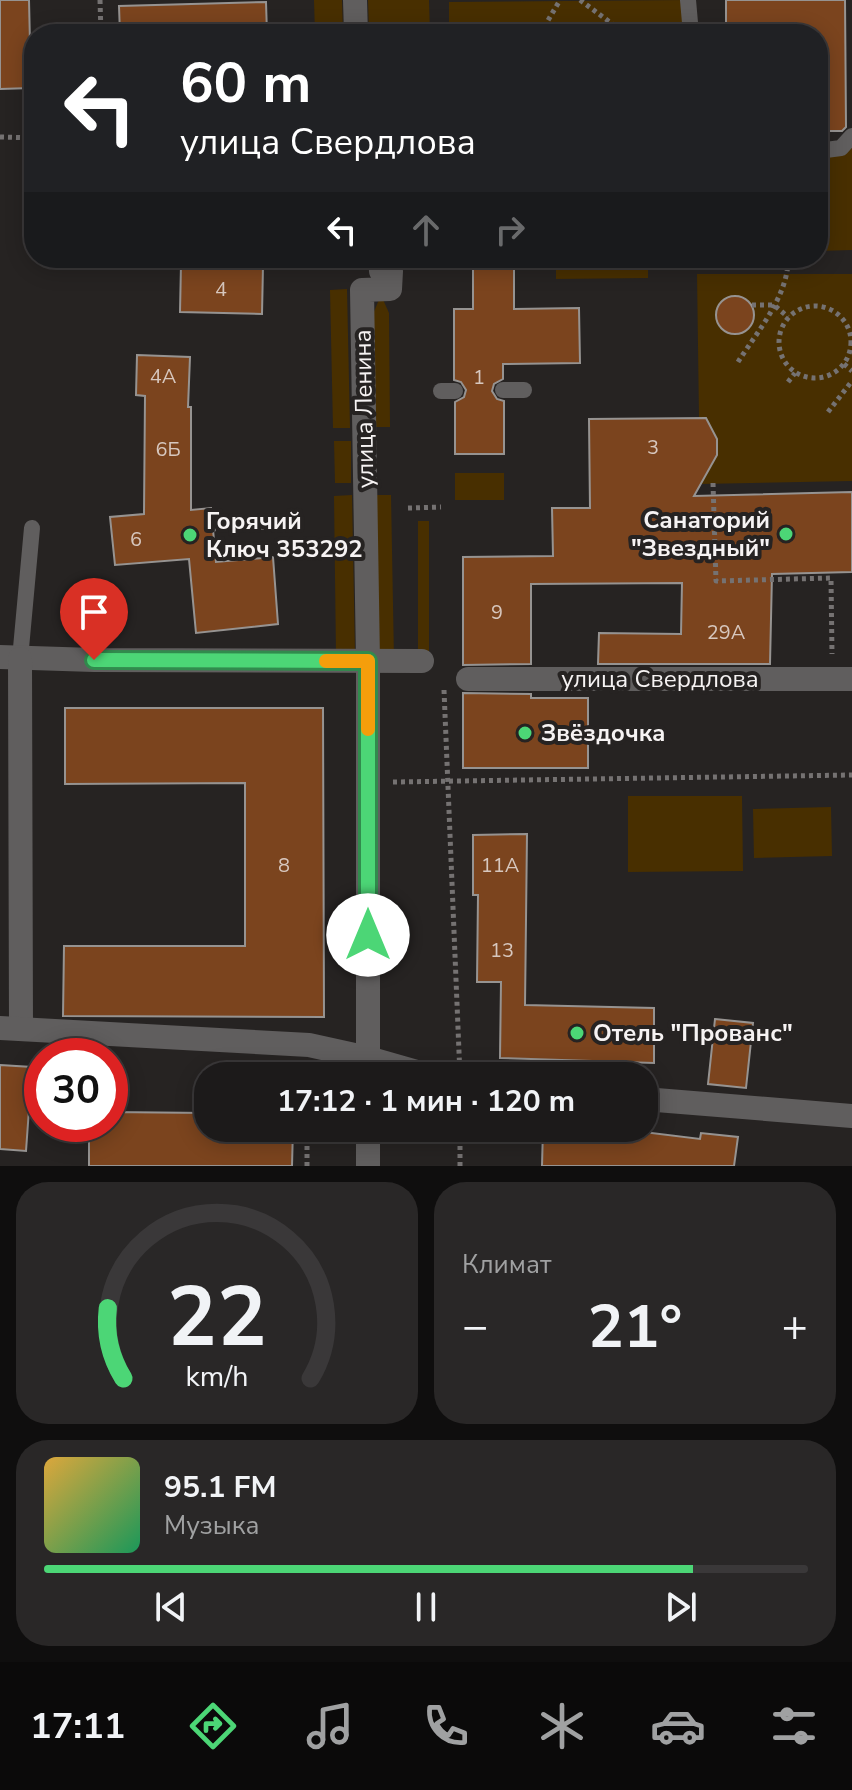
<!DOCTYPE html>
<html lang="ru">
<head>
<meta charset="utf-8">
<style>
	:root { --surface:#1c1a1a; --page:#292727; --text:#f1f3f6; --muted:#a0a1a2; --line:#3a3839; --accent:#4cd676 }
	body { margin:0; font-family:"Nunito Sans",sans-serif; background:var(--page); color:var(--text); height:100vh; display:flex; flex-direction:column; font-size:30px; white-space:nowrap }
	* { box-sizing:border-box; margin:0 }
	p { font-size:26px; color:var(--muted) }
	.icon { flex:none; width:44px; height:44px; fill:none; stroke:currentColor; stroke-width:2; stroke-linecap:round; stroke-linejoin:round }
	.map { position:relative; height:1166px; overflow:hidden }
	.side { display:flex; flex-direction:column; gap:16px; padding:16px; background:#0f0e0e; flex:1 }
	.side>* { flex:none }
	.guide { position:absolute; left:24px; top:24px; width:804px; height:244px; border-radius:32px; box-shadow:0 4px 20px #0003,0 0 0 2px var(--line); background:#202124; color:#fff; overflow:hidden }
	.speed { position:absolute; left:24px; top:1038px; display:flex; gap:16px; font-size:40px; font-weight:700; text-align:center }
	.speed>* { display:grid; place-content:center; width:104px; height:104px; border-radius:50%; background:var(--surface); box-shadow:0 4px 20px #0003,0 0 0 2px var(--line); line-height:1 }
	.speed .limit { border:12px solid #d22; background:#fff; color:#111 }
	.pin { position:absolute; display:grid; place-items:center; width:68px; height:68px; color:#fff; margin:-82px -34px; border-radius:50% 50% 50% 0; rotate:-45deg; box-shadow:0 0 8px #0007 }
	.pin .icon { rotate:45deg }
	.me { position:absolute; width:88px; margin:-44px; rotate:0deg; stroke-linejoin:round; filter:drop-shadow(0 0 6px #0008) }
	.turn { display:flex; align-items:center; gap:28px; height:168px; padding:0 24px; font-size:36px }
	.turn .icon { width:104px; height:104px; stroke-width:2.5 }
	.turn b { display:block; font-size:56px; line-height:68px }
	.lanes { display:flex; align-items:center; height:76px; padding:0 24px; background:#0003; justify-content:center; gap:40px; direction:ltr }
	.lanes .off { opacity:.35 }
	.big { font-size:60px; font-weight:700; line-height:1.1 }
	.side .card { flex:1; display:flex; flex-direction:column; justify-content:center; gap:12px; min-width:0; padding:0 28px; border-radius:32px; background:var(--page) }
	.side .dial { align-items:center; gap:0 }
	.dial svg { height:208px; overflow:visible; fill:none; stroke:var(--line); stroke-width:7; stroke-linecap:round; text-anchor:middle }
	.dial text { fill:var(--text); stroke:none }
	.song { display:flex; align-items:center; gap:24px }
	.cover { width:96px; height:96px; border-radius:12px; background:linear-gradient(135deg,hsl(40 70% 55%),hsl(150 70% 35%)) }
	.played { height:8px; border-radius:4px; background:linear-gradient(90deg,var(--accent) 85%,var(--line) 85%) }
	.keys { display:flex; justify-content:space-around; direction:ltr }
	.heat { display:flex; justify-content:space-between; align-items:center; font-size:44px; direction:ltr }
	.side .tiles { flex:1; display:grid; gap:16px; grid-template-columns:1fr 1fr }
	.card:last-child { grid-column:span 2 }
	.trip { position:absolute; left:194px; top:1062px; width:464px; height:80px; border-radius:32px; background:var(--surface); box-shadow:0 4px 20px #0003,0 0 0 2px var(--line); font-weight:700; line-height:80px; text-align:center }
	.tabs { display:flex; height:128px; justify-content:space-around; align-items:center; background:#0b0a0a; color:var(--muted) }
	.tabs .icon { width:56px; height:56px }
	.tabs .active { color:var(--accent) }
	.tabs b { font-size:36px; color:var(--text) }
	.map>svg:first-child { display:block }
	.green { fill:#482f00 }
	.building { fill:#7b441e; stroke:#969391; stroke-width:2 }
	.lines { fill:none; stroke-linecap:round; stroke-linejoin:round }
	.path { stroke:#757272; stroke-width:5; stroke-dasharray:4 4; stroke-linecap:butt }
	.lane { stroke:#605e5e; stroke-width:16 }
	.street { stroke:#605e5e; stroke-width:24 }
	.route-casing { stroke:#318b4d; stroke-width:20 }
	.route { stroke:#4cd676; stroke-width:14 }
	.slow { stroke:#f59e0b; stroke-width:14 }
	.poi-dot { fill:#4cd676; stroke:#262322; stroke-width:3 }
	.labels { text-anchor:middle; stroke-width:8; stroke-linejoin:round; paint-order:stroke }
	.number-label { font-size:20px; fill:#d7c7be }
	.street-label { font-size:24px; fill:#f6f3f3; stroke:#262322 }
	.poi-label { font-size:24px; font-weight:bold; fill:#f6f3f3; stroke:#262322; text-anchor:start }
</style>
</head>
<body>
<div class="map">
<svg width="852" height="1166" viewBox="0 0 852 1166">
	<rect width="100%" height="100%" fill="#262322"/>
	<g class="green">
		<path d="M314,0H342L343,34H315Z"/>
		<path d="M368,0H429L430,34H369Z"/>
		<path d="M687,0L690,34H449V2Z"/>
		<path d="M852,142V250L818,251V151Z"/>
		<path d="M556,258H648V278L556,279Z"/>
		<path d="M697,274H852V481L700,484L717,439L707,419L699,418Z"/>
		<path d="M347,289L350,428H333L330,290Z"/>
		<path d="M381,295L389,313L390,427H374L373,314Z"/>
		<path d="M334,441H351V483H335Z"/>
		<rect x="455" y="473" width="49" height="27"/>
		<path d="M352,495L355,655H336L334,496Z"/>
		<path d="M374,495H391L394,659H376Z"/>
		<rect x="418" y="521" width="11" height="133"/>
		<path d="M628,796H742L743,871L628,872Z"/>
		<path d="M831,807L832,856L754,858L753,809Z"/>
	</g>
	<g class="building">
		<path d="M0,0H29L31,88L0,89Z"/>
		<path d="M726,0H845L846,127L842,131H818V34H726Z"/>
		<path d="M266,2L267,34H120L119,6Z"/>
		<path d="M473,258H514V309L579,308L580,363L503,364V379L494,384L492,391L497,399L504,401V454H455V402L464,397L466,390L461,382L454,380V309H473Z"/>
		<path d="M181,264L263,266L262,314L180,312Z"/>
		<circle cx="735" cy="315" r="19"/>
		<path d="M137,355L190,357L188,407H191V510L211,508L216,562L273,557L278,624L196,633L189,559L115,565L110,517L144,514L145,396L136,395Z"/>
		<path d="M706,418L717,439V455L694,496L852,492V572L772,574L770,664H598L599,633L681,634L682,583L531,584V664L463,665V557L553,556L552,508H590L589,419Z"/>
		<path d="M463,693L531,694V698H588V768H463Z"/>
		<path d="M65,708H323L324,1017L63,1016L64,946H245V783L65,784Z"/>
		<path d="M527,834L525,1005L654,1008V1063L500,1058L501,982H477L478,895H473V835Z"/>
		<path d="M715,1019L753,1023L746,1088L708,1084Z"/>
		<path d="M0,1065L32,1067L26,1151L0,1149Z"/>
		<path d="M110,1112L208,1113V1128H293L292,1166H89V1124H110Z"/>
		<path d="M543,1128H611L700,1139L701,1133L738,1137L734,1166H542Z"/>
	</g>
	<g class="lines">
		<g class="path">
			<path d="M100,0L101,34"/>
			<path d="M580,0L626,34"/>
			<path d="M540,34L560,0"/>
			<path d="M0,137L34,138"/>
			<path d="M752,305H774L788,317"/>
			<circle cx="815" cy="342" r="36"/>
			<path d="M738,362C757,332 789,295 788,258"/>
			<path d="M844,364L852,371"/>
			<path d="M788,382L795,373"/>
			<path d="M828,412L852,381"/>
			<path d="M713,483L716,581L831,578L832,654"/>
			<path d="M408,508L441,507"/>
			<path d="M212,529L306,526"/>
			<path d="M444,690L460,1076"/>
			<path d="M393,782L852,775"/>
			<path d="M307,1166V1128"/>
			<path d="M460,1166V1128"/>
		</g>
		<g class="lane">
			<path d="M688,0L691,34"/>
			<path d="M818,151L841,148L852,136"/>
			<path d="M503,390H524"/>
			<path d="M441,391H455"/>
			<path d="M20,659L32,528"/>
		</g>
		<g class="street">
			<path d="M355,0L356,34"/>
			<path d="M0,657L94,660L422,661"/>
			<path d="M20,659L21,1029"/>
			<path d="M468,679H852"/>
			<path d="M0,1028L309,1045L368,1058L431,1076"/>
			<path d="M368,1076V661L362,290L390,289L391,271H381L380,258"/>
			<path d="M644,1099L852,1116"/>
			<path d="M368,1128V1166"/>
		</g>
	</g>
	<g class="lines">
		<defs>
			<path id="route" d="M94,660L368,661V935"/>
		</defs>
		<use href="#route" class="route-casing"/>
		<use href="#route" class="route"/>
		<path class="slow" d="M326,661H368V729"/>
	</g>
	<g class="poi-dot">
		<circle cx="786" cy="534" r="8"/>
		<circle cx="190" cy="535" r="8"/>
		<circle cx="525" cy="733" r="8"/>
		<circle cx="577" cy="1033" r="8"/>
	</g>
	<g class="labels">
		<g class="number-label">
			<text x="221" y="296">4</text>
			<text x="163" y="383">4А</text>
			<text x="479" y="384">1</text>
			<text x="653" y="454">3</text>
			<text x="168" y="456">6Б</text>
			<text x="136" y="546">6</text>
			<text x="497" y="619">9</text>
			<text x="726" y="639">29А</text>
			<text x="284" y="872">8</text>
			<text x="500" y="872">11А</text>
			<text x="502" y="957">13</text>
		</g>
		<g class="street-label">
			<text transform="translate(364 409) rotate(-91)" y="8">улица Ленина</text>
			<text x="660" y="687">улица Свердлова</text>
		</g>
		<g class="poi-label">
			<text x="770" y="528" text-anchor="end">Санаторий<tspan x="770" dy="28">"Звездный"</tspan></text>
			<text x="206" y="529">Горячий<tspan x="206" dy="28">Ключ 353292</tspan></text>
			<text x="541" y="741">Звёздочка</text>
			<text x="593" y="1041">Отель "Прованс"</text>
		</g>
	</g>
</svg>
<div class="speed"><div class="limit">30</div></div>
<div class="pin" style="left:94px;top:660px;background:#d93025"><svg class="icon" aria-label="arrive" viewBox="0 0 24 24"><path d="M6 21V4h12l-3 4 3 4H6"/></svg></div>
<svg class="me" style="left:368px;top:935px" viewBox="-20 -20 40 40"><circle r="19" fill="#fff"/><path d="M0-13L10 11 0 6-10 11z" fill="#4cd676"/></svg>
<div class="trip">17:12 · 1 мин · 120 m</div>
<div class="guide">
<div class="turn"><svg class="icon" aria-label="left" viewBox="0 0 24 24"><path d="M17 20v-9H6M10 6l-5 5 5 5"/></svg><div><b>60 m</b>улица Свердлова</div></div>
<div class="lanes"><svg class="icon" aria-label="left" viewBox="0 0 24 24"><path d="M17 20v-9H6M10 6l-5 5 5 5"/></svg><svg class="icon off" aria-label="ahead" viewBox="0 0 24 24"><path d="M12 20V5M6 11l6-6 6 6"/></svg><svg class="icon off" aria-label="right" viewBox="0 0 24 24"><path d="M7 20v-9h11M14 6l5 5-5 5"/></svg></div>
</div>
</div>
<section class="side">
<div class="tiles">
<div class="card dial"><svg viewBox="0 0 100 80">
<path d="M14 69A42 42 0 1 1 86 69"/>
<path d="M14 69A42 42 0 0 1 8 42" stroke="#4cd676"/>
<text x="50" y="56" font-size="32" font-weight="700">22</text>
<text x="50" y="72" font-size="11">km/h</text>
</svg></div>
<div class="card"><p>Климат</p>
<div class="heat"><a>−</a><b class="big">21°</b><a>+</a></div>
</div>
<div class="card">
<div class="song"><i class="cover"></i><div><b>95.1 FM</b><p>Музыка</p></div></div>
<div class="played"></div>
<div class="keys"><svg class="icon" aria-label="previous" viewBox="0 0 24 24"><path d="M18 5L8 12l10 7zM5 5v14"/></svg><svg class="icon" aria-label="pause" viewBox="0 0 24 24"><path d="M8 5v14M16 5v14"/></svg><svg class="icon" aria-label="next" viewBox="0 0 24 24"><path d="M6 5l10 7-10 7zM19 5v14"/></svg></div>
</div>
</div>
</section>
<nav class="tabs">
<b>17:11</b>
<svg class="icon active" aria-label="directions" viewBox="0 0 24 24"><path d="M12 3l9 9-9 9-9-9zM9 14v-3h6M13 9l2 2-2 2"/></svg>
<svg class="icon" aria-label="music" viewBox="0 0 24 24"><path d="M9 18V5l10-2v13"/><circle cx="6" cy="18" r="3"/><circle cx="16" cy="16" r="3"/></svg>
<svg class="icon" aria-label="phone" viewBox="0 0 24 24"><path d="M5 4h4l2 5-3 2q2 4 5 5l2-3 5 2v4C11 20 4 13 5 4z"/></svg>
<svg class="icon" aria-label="climate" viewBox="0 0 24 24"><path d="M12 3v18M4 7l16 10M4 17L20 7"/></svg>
<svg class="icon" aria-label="car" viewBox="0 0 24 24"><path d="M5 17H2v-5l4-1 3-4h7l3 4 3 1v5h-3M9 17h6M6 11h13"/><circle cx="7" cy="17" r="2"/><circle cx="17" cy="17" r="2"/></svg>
<svg class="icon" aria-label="filters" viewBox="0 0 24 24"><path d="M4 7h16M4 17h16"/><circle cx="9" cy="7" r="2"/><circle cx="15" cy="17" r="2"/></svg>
</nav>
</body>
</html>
